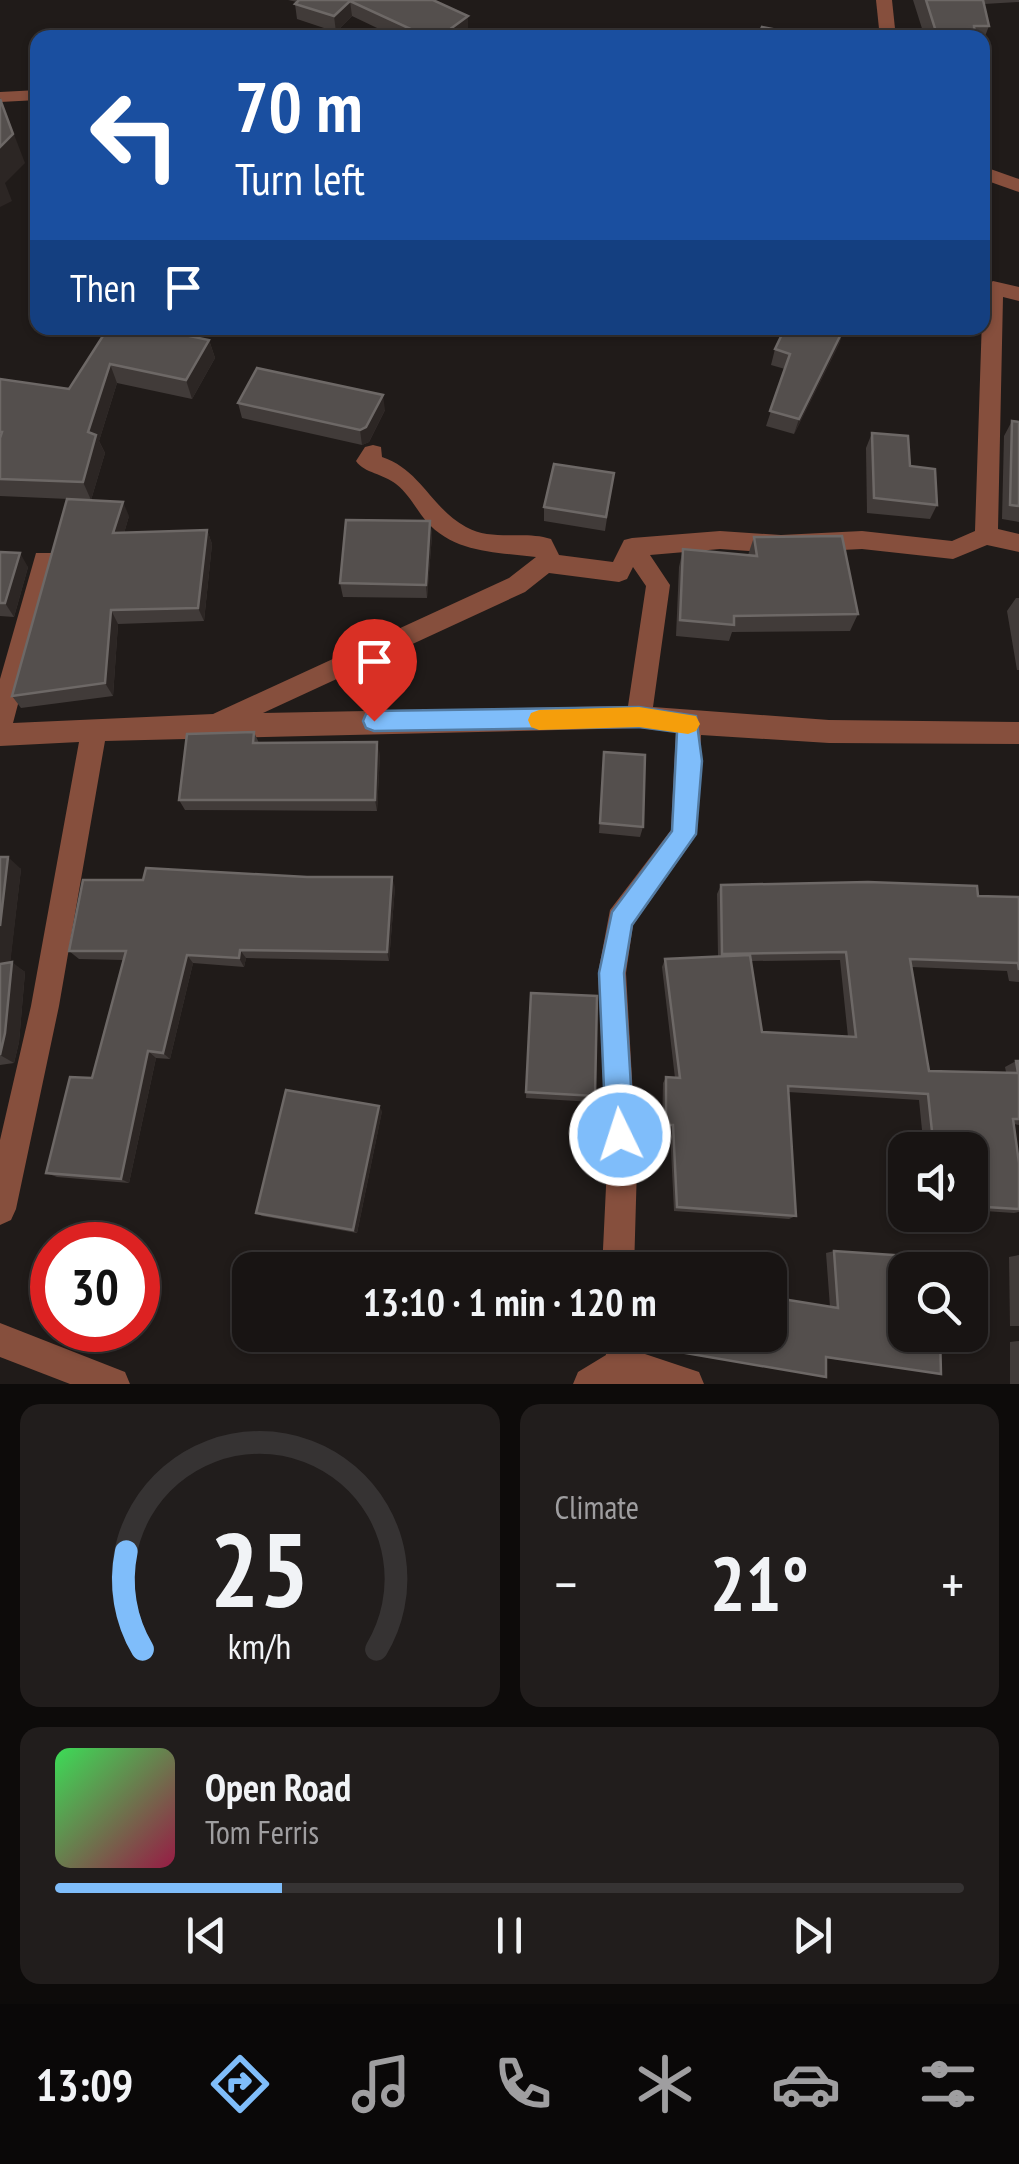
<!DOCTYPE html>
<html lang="en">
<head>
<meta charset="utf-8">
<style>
	:root { --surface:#181413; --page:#211d1c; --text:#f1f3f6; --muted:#9f9ea0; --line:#363333; --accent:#7fbdfa }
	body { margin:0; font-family:"PT Sans Narrow",sans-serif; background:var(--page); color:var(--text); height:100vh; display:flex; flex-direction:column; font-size:38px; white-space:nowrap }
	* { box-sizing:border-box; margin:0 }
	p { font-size:32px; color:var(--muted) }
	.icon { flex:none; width:55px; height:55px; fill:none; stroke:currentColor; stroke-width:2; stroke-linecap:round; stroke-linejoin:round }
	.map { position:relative; height:1384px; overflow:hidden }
	.side { display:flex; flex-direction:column; gap:20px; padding:20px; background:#0d0b0a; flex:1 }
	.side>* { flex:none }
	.guide { position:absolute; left:30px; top:30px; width:960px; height:305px; border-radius:20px; box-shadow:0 2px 8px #0004,0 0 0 2px var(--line); background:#1a4fa0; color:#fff; overflow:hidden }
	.controls { position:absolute; left:888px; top:1132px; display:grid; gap:20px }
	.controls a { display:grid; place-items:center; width:100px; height:100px; border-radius:20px; background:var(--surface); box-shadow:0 2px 8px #0004,0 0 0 2px var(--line); font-size:50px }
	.speed { position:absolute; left:30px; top:1222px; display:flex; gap:20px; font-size:50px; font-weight:700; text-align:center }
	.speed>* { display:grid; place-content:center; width:130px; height:130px; border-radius:50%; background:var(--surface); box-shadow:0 2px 8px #0004,0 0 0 2px var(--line); line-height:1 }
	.speed .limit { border:15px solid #d22; background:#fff; color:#111 }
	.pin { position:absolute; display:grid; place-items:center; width:85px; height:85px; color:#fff; margin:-102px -42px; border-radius:50% 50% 50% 0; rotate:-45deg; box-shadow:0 0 10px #0007 }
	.pin .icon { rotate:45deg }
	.me { position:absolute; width:110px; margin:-55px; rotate:356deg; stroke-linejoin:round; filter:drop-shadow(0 0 8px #0008) }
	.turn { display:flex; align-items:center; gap:35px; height:210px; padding:0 40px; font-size:45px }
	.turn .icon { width:130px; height:130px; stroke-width:2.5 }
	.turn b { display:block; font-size:70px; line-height:85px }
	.then { display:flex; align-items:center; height:95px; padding:0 40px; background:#0003; gap:20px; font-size:38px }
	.big { font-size:75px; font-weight:700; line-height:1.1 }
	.side .tile { flex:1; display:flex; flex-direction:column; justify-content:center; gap:15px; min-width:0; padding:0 35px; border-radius:20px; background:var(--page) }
	.side .dial { align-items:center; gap:0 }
	.dial svg { height:260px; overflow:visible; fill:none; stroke:var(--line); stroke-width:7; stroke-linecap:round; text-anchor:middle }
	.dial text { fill:var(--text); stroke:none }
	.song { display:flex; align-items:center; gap:30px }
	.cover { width:120px; height:120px; border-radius:15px; background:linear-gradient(135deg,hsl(130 70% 55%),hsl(340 70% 35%)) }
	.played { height:10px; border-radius:5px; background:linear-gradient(90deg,var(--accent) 25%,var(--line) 25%) }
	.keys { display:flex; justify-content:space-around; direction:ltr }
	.heat { display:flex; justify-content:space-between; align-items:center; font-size:55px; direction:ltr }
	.side .tiles { flex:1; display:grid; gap:20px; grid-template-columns:1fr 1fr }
	.tile:last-child { grid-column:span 2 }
	.trip { position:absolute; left:232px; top:1252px; width:555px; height:100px; border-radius:20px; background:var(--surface); box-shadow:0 2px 8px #0004,0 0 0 2px var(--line); font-weight:700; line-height:100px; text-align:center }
	.menu { display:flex; height:160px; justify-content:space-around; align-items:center; background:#0a0808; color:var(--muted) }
	.menu .icon { width:70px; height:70px }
	.menu .on { color:var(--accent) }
	.menu b { font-size:45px; color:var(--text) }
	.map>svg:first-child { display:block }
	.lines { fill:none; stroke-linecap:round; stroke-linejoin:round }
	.minor { fill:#864f3d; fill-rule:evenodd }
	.wall { fill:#413b39; fill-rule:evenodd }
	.shaded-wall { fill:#2c2624 }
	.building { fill:#544f4d; stroke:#6d6866; stroke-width:2.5 }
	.route { fill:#7fbdfa; stroke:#537ba2; stroke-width:2.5 }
	.slow { fill:#f59e0b }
</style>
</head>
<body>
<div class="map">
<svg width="1019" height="1384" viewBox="0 0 1019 1384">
	<rect width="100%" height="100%" fill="#201b19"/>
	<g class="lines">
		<g class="minor">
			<path d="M876,0H892L896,38H880Z"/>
			<path d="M38,90V100L0,102V92Z"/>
			<path d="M982,166L1019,179V192L982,179Z"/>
			<path d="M993,281L1019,287V301L1003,297L998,529L1019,534V552L987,545L953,559L862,549L781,553L720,549L650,555L670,585L653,707L829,720L1019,722V744L829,743L701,735L697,834L633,925L626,973L637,1166L634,1270H602L607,1166L598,973L610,910L671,830L676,732L639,728L105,741L59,1006L16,1209L11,1220L0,1225V1140L31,1006L79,742L0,746V679L36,553H52L56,560L13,723L213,714L509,578L536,557C498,552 455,554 426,521C416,509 409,494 396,484C384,474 364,473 356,461L365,447L373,445L381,447L382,457C421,470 431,508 466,527C493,542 524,530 551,539L559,555L613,562L624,540L632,538L720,531L781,535L862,531L952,541L975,531L983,288ZM633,567L646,586L628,706L263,713L525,592L549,573L619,582L627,579Z"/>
			<path d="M0,1323L125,1372L130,1384H70L0,1357Z"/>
			<path d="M604,1335H638L639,1352L699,1372L704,1384H573L578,1372L606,1355Z"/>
		</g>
	</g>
	<g class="wall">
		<path d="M288,0H433L468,16V31L460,38H398L352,16L336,32L297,19L295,4L297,2Z"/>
		<path d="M913,0H1019V2L984,4L989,26L982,44V38H925Z"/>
		<path d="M108,328L209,340L215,358L192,399L117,383L99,441L105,453L91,500L0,496V379L69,389Z"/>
		<path d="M844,328L839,344L794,434L766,426L785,369L771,365L775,349Z"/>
		<path d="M238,403L385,410L369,442L362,445L242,418Z"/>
		<path d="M1012,421L1019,422V522L1002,519L1004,436Z"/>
		<path d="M872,433L910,466L937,505L930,519L867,513L866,448Z"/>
		<path d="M614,473L605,531L544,521V507Z"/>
		<path d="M129,516L124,533L207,530L212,544L204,621L118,624L113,696L21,708L12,696Z"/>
		<path d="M430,521L432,535L427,598L343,597L340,583Z"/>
		<path d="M754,537L858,614L850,631L732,632L729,641L676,636L679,567L683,549L748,555Z"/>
		<path d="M0,552L28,567L14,617L0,616Z"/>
		<path d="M1016,598H1019V670H1017L1007,611Z"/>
		<path d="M254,732L259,743L380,754L377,811L185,810L179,800Z"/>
		<path d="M604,752L643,827L640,837L599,833Z"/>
		<path d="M0,857L21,869L10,962L25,972L19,1042L14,1063L0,1065Z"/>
		<path d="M721,885L1019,897V982L1009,981L1007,971L912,967L929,1071L1006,1072L1005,1067L1016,1061H1019V1125L1013,1124L1019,1163V1212L1014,1213L970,1210V1150H924L919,1100L788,1092L796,1216L789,1219L674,1211L670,1130H662L663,1083L666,1077L675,1078L662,967L665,959L718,956L717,894ZM840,960L848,1037L762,1032L751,961Z"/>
		<path d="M395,887L389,961L246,958L244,967L193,963L170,1059L156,1058L129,1183L57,1177L46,1173L92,1078L123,960L79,959L69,951Z"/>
		<path d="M531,993L595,1096L593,1102L526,1098Z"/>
		<path d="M382,1111L357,1233L262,1216L256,1213Z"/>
		<path d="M834,1251L941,1374L826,1358L818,1376L658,1349L659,1335H770L830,1307L826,1253Z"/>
		<path d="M1019,1255V1326H1010L1009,1257Z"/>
		<path d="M1019,1341V1384H1010V1342Z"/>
	</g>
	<g class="shaded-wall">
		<path d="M350,1L352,16L336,32L334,16Z"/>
		<path d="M468,16V31L460,38H438Z"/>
		<path d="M0,98L25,163L5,183L12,201L0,207Z"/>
		<path d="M988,137L982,151V138Z"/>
		<path d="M844,328L839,344L794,434L799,419Z"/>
		<path d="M209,340L215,358L192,399L186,380Z"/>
		<path d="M110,364L117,383L99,441L105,453L91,500L83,482L88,432Z"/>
		<path d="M383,395L385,410L369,442L362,445L360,430Z"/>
		<path d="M123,502L129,516L120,547L113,533Z"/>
		<path d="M430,521L432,535L427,598L426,585Z"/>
		<path d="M207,530L212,544L204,621L198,608Z"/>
		<path d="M20,553L28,567L14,617L5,603Z"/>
		<path d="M111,610L118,624L113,696L105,683Z"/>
		<path d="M377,742L380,754L377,811L375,800Z"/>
		<path d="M8,857L21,869L9,974L0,967V926Z"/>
		<path d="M392,877L395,887L389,961L387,952Z"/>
		<path d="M240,950L246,958L244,967L239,958Z"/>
		<path d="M187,955L193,963L170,1059L163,1053Z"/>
		<path d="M12,962L25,972L19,1042L14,1063L0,1055Z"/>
		<path d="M148,1051L156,1058L129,1183L121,1179Z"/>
		<path d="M379,1106L382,1111L357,1233L353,1230Z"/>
	</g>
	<g class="building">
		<path d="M299,0H433L468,16L438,38H430L350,1L334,16L295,4Z"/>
		<path d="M926,0H983L989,26H974L975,38H938Z"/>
		<path d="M762,27L819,38H757Z"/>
		<path d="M982,94L988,137L982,138Z"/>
		<path d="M0,99L13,134L0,147Z"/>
		<path d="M108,328H151L209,340L186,380L110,364L88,432L96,435L83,482L0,479V438L2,432H0V379L69,389Z"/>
		<path d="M785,328H844L799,419L770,411L790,354L775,349Z"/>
		<path d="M257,368L383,395L366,427L360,430L238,403Z"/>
		<path d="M1012,421L1019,422V506L1010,505Z"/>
		<path d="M872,433L908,436L910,466L935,469L937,505L874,498Z"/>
		<path d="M554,464L614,473L606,517L544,507Z"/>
		<path d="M67,499L123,502L113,533L207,530L198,608L111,610L105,683L12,696Z"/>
		<path d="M346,520L430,521L426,585L340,583Z"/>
		<path d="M842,536L858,614L734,616V625L680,620L683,549L757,556L754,537Z"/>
		<path d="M0,552L20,553L5,603H0Z"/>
		<path d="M254,732L253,743L377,742L375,800H179L187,734Z"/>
		<path d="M604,752L645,755L643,827L600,823Z"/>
		<path d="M0,857H8L0,926Z"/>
		<path d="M146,868L307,877H392L387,952L240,950L239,958L187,955L163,1053L148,1051L121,1179L46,1173L70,1077L92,1078L126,951H69L83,880H143Z"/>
		<path d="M868,882L977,886L978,896L1019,897V970L1018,963L910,959L929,1071L1018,1073L1016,1061H1019V1119H1013L1019,1163V1209L970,1206V1150H934L928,1094L788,1086L796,1216L677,1207L673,1125H666V1077L680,1078L665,959L750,955L762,1032L856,1037L846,952L722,954L721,885Z"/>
		<path d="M12,962L5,1033L0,1055V964Z"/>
		<path d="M531,993L597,996L595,1096L526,1092Z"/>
		<path d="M286,1090L379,1106L353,1230L256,1213Z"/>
		<path d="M834,1251L937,1258V1270H905V1335H940L941,1374L826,1357V1377L662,1349L663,1335H770V1297L838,1308Z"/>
		<path d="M569,1265V1270H486V1266Z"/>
	</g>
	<path class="route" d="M639,707L696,716L702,761L696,834L632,925L624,973L634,1135L630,1145L620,1149L610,1145L606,1135L599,973L612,912L672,831L677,732L639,727L374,731L366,728L363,721L366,714L374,711Z"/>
	<path class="slow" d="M639,707L696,716L700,724L696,731L688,734L639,727L539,730L531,727L528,720L531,713L539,710Z"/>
</svg>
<div class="controls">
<a><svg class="icon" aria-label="sound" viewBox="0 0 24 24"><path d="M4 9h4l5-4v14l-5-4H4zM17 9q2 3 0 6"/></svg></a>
<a><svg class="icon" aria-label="search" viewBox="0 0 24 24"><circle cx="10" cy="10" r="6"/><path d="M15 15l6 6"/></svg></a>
</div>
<div class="speed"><div class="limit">30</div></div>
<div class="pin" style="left:374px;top:721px;background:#d93025"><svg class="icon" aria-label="arrive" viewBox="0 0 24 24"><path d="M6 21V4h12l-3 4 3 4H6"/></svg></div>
<svg class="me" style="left:620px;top:1135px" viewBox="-20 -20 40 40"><circle r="17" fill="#7fbdfa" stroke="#fff" stroke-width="3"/><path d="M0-11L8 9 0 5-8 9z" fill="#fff"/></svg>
<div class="trip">13:10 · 1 min · 120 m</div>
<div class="guide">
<div class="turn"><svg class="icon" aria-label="left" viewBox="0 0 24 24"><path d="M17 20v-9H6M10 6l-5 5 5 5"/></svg><div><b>70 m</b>Turn left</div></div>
<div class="then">Then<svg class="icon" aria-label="arrive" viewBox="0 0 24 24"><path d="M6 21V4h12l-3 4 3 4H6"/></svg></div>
</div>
</div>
<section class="side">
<div class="tiles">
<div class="tile dial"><svg viewBox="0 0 100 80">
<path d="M14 69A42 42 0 1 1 86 69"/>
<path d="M14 69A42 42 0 0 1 9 39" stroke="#7fbdfa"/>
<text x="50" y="56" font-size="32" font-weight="700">25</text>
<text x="50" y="72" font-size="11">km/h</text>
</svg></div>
<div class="tile"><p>Climate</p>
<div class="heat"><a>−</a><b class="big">21°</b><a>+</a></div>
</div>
<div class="tile">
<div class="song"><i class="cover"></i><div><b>Open Road</b><p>Tom Ferris</p></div></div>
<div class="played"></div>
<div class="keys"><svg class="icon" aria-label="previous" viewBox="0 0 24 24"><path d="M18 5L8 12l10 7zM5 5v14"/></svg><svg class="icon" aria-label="pause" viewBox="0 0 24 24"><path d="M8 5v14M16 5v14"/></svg><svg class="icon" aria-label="next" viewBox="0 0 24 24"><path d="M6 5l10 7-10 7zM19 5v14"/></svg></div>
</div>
</div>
</section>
<nav class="menu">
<b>13:09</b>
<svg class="icon on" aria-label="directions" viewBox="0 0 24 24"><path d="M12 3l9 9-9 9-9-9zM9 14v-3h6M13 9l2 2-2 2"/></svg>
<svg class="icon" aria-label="music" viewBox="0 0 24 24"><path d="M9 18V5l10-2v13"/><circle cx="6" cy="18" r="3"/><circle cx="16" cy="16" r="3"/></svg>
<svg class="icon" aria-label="phone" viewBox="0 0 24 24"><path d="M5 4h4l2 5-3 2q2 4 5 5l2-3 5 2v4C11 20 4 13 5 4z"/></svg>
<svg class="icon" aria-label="climate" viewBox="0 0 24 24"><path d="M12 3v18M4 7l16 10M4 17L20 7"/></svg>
<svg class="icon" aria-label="car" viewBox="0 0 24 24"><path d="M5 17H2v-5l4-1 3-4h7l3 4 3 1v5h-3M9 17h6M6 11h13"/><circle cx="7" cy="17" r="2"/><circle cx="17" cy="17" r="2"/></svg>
<svg class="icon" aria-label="filters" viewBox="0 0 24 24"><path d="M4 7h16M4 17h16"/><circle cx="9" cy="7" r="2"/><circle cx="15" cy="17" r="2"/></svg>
</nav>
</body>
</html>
